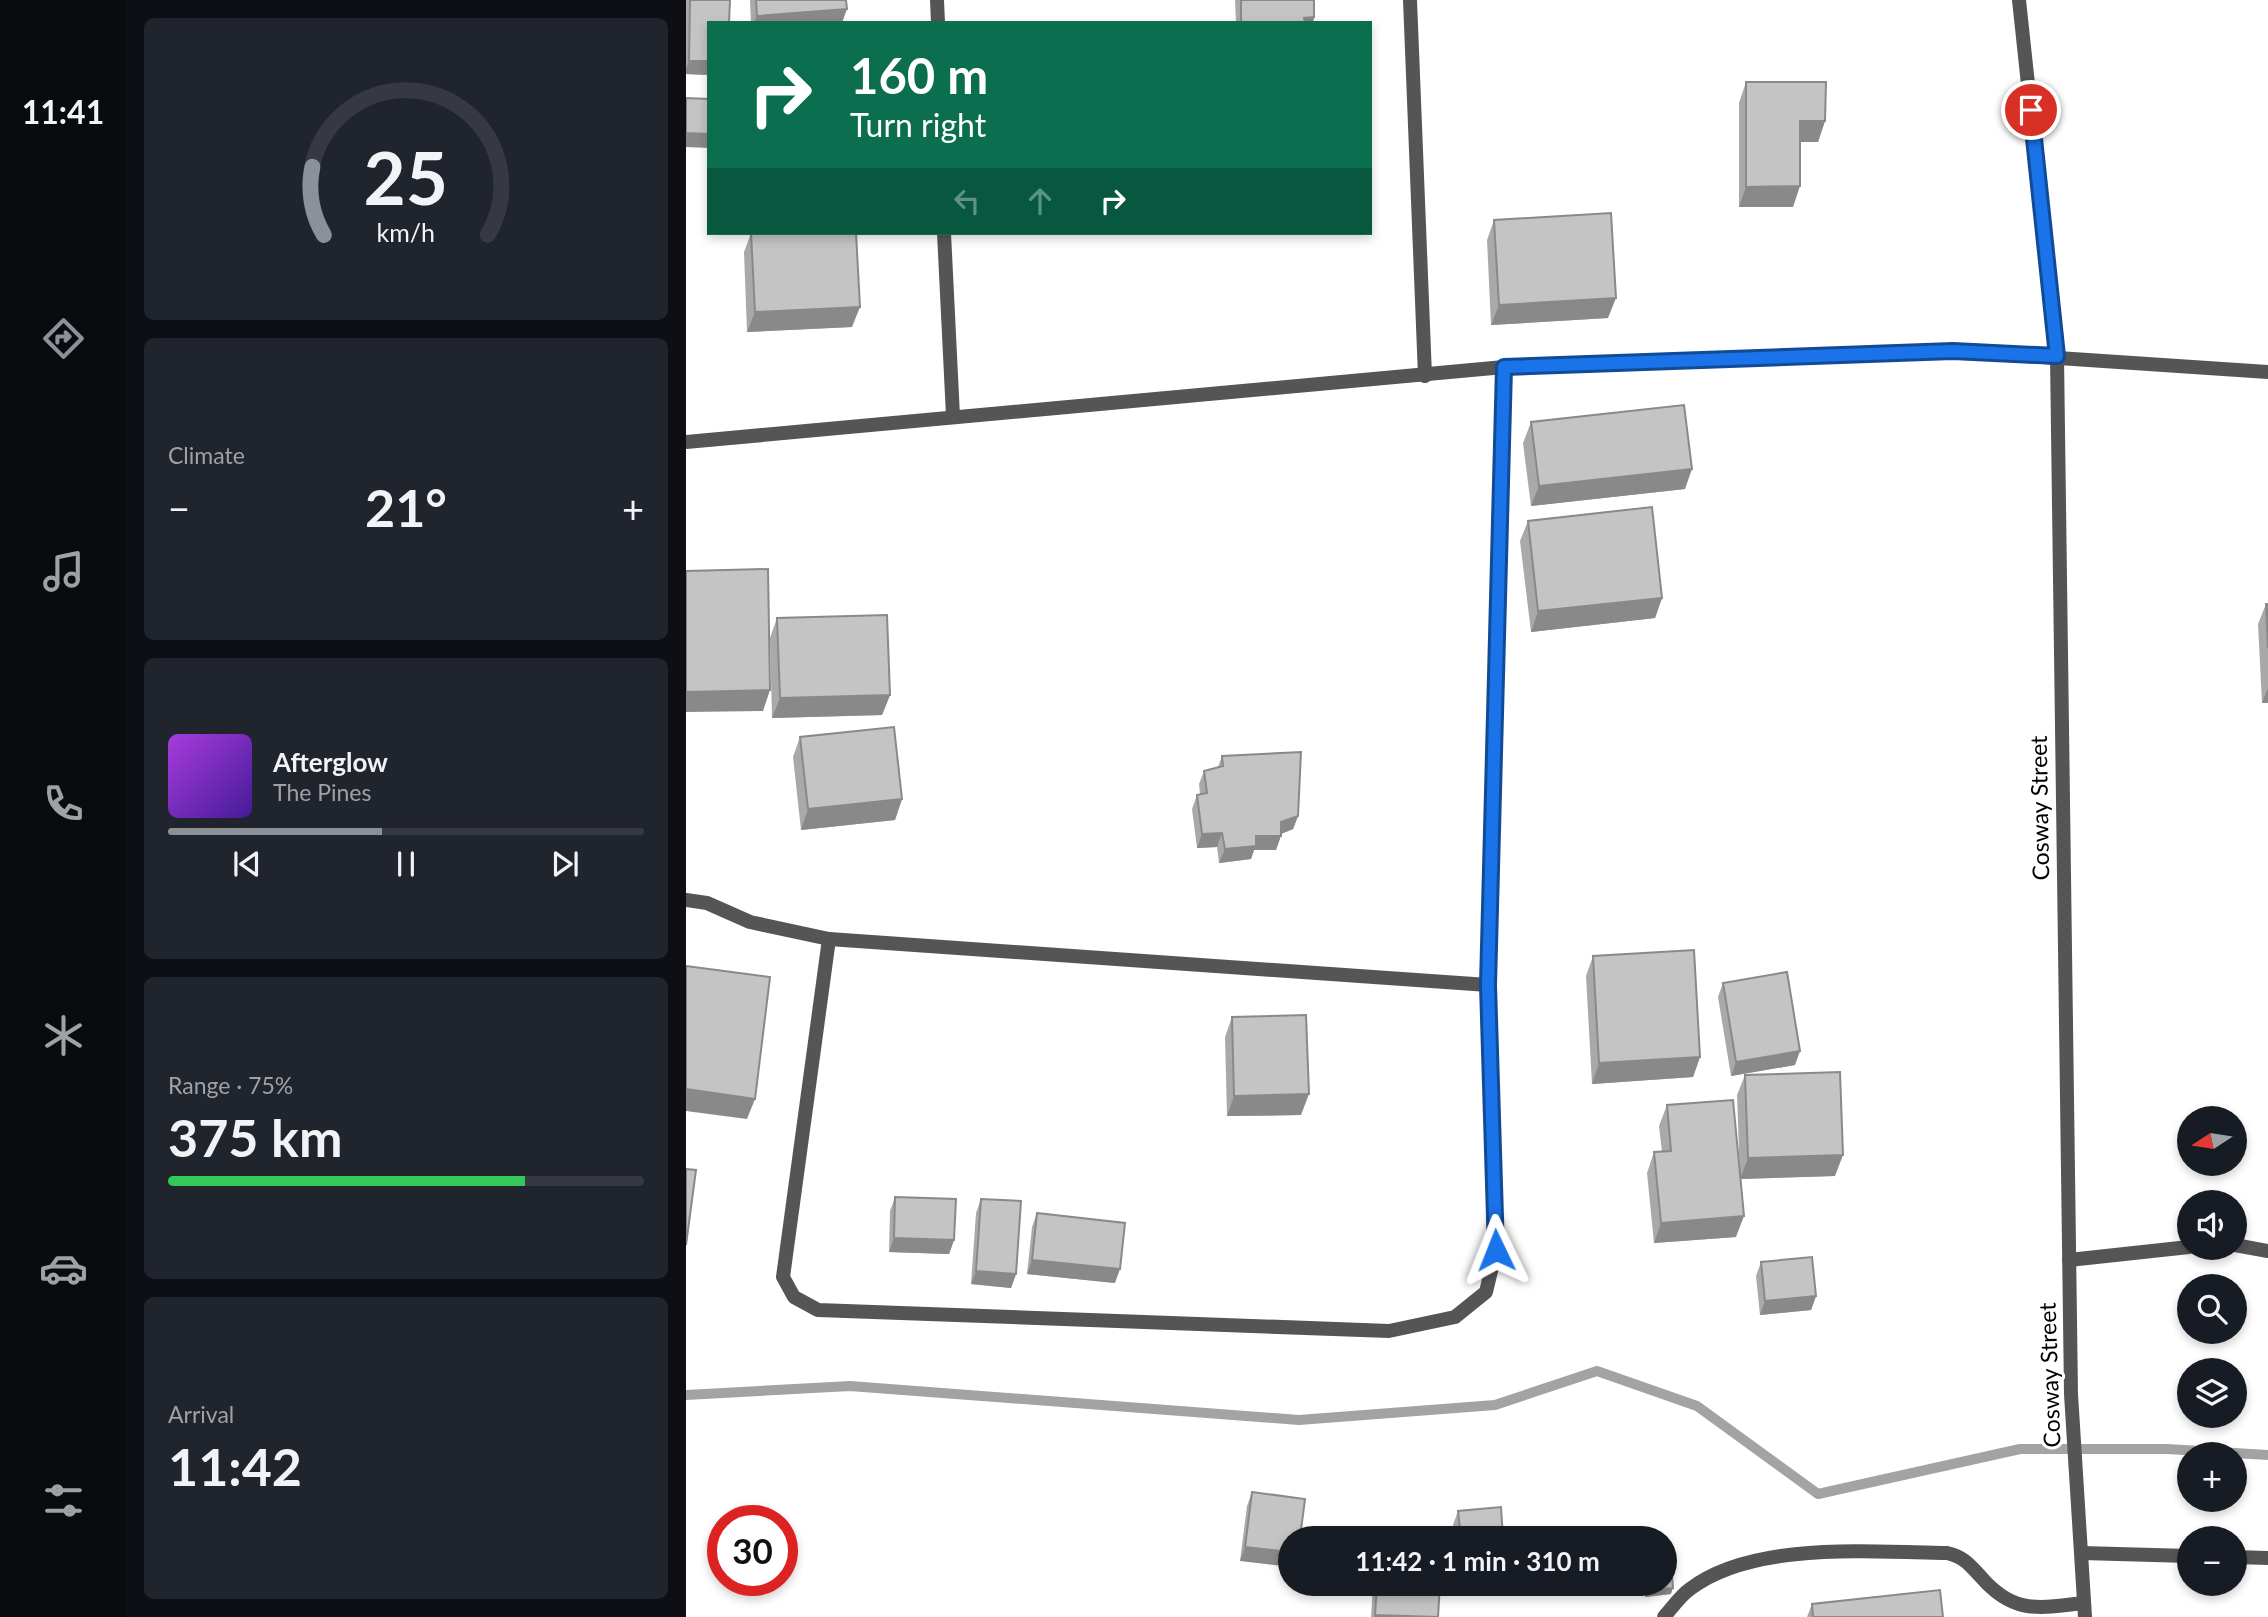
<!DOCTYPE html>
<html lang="en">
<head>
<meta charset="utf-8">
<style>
	:root { --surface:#171b24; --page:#20242c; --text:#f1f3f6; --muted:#9ea1a6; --line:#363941; --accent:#8c9099 }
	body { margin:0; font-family:Lato,sans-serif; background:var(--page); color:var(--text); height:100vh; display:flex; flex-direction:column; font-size:26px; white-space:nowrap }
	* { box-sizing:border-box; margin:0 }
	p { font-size:23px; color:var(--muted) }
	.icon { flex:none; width:38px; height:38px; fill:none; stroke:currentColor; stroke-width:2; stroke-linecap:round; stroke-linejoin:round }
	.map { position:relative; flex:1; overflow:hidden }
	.panel { display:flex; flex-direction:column; gap:18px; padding:18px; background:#0d0f14; width:560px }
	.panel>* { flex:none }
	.banner { position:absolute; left:21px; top:21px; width:665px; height:214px; border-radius:0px; box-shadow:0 4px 10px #0003; background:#0b6e4f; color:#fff; overflow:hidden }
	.needle { width:46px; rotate:258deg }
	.controls { position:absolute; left:1491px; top:1106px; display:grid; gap:14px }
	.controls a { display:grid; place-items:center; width:70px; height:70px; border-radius:50%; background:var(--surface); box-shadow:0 4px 10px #0003; font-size:35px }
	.speed { position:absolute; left:21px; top:1505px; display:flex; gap:14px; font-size:35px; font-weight:700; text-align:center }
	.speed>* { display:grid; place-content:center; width:91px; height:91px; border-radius:50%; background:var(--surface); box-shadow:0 4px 10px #0003; line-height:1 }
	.speed .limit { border:10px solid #d22; background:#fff; color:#111 }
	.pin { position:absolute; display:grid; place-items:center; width:60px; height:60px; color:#fff; margin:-30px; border:4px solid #fff; border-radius:50%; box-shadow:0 2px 7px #0007 }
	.me { position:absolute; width:77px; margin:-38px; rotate:358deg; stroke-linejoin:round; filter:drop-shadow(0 0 5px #0008) }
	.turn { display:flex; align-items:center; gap:24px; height:147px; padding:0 28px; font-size:32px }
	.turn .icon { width:91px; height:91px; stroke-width:2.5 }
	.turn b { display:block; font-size:49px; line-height:60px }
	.lanes { display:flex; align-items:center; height:66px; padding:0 28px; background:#0003; justify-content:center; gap:35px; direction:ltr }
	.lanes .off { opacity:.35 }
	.big { font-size:52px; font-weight:700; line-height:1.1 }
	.panel .card { flex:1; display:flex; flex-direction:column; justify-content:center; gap:10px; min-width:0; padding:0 24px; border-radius:10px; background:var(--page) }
	.panel .dial { align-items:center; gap:0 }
	.dial svg { height:182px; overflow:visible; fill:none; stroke:var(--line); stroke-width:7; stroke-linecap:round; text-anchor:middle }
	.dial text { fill:var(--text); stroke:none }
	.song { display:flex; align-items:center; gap:21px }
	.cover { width:84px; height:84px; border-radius:10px; background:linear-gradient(135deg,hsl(280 70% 55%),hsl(260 70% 35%)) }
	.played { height:7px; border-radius:4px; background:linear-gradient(90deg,var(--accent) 45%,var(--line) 45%) }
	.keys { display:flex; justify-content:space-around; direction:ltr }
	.heat { display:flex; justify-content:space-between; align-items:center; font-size:38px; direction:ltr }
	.charge { height:10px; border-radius:5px; background:linear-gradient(90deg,#34c759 75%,var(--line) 0) }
	.trip { position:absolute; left:592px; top:1526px; width:399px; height:70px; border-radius:35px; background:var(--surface); box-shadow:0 4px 10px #0003; font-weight:700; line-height:70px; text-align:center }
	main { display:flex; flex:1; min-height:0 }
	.tab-bar { display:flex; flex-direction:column; width:126px; justify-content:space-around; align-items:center; background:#090b0e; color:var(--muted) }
	.tab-bar .icon { width:49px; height:49px }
	.tab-bar .selected { color:var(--accent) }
	.tab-bar b { font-size:32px; color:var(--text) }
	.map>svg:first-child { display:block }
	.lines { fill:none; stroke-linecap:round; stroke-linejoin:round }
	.stream { stroke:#a3a3a3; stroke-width:10 }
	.service { stroke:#555; stroke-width:14 }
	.minor { stroke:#555; stroke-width:14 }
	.wall { fill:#a9a9a9 }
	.shaded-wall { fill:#898989 }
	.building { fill:#c4c4c4; stroke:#898989; stroke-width:2 }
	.route-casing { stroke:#114b97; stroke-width:18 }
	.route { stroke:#1a73e8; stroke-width:12 }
	.labels { text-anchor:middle; stroke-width:6; stroke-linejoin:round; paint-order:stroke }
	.street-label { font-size:23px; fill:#000; stroke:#fff }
</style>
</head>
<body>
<main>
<nav class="tab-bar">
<b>11:41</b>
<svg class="icon selected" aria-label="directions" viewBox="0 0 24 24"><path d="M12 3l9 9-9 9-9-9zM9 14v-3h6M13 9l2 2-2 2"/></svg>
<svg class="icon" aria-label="music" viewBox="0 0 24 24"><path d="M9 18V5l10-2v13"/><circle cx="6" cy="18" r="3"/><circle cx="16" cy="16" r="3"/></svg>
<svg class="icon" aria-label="phone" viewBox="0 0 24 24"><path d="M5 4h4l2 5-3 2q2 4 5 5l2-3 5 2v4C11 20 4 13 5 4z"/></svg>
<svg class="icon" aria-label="climate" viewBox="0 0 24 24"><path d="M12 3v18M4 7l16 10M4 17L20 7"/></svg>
<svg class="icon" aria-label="car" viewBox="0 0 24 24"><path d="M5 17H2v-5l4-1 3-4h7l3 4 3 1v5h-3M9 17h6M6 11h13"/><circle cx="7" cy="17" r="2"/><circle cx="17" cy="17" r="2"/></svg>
<svg class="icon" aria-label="filters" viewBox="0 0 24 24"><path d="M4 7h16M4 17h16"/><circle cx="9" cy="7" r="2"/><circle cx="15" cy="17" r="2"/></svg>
</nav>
<section class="panel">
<div class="card dial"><svg viewBox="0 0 100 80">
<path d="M14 69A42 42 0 1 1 86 69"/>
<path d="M14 69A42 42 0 0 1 9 39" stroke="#8c9099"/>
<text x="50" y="56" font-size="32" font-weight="700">25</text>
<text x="50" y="72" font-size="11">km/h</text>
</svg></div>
<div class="card"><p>Climate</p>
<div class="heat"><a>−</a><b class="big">21°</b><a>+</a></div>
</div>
<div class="card">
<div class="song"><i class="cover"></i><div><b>Afterglow</b><p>The Pines</p></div></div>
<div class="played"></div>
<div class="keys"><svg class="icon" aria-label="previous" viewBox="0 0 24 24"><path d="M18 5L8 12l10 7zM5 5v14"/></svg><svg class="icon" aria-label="pause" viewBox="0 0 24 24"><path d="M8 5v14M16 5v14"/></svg><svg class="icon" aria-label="next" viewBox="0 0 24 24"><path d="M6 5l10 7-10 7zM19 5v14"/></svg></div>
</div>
<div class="card"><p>Range · 75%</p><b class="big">375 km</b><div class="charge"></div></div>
<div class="card"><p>Arrival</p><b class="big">11:42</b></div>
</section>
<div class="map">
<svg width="1582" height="1617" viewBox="0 0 1582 1617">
	<rect width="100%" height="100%" fill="#fff"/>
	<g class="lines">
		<path class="stream" d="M0,1395L164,1386L613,1420L809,1405L911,1371L1011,1406L1132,1494L1334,1449H1481L1582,1455"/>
		<g class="service">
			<path d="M1549,1245L1582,1251"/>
			<path d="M1383,1260L1503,1247"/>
		</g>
		<g class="minor">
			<path d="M251,0L252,23"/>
			<path d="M724,0L739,376"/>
			<path d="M1333,0L1371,356L1385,1394L1399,1617"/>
			<path d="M258,233L267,416"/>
			<path d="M0,442L818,367L1267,351L1582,372"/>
			<path d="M0,900L21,903L64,922L143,939L802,985"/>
			<path d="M143,939L97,1277L108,1297L132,1310L703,1331L769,1317L800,1292L810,1250L802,985L818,367"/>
			<path d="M1396,1553L1503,1556"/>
			<path d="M1549,1557L1582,1558"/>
			<path d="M978,1617C986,1608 994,1596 1004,1589C1067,1541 1185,1552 1261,1553C1278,1557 1283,1564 1295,1577C1328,1615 1353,1608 1398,1603"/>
		</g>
	</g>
	<g class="wall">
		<path d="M0,0H44L23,23V75L0,74Z"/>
		<path d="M64,0H160L156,23H65Z"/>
		<path d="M549,0H628L627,23H550Z"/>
		<path d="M1060,82L1139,121L1132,142H1114L1107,207H1053V103Z"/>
		<path d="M808,220L922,318L805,325L801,240Z"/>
		<path d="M65,233L166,327L61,332L58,252Z"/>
		<path d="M845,422L999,489L845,506L837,443Z"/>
		<path d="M842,521L976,598L969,618L845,632L834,541Z"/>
		<path d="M1580,604H1582V703H1576L1572,624Z"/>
		<path d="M91,618L204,695L196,715L86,718L84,638Z"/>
		<path d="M114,737L216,799L209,820L115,830L107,757Z"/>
		<path d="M536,756L612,816L607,829L595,834L590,850H568L565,859L533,863L531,847L511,848L506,809L511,795L514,794L513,784L518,771L532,767Z"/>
		<path d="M907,956L1014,1057L1007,1077L906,1084L900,976Z"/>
		<path d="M1037,983L1109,1065L1045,1076L1032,997Z"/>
		<path d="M546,1017L615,1115L541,1116L539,1037Z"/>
		<path d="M1059,1075L1149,1176L1054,1179L1051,1095Z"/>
		<path d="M981,1105L1050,1237L968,1243L961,1173L968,1152H976L973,1126Z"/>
		<path d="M209,1197L268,1240L263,1254L203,1252L204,1211Z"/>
		<path d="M295,1199L330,1274L325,1288L285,1284L290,1213Z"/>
		<path d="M351,1213L429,1283L341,1274L346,1227Z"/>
		<path d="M1075,1262L1130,1296L1125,1310L1074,1315L1070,1276Z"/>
		<path d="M566,1492L619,1499L554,1561L561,1506Z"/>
		<path d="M772,1511L817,1538H769L767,1525Z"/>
		<path d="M687,1584H754L752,1617H685Z"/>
		<path d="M958,1584H978L985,1594L959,1597Z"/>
		<path d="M1126,1604L1257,1617H1121Z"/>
	</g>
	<g class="shaded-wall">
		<path d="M161,9L156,23H68L71,16Z"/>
		<path d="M628,17L627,23H617L618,18Z"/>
		<path d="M3,61H23V75L0,74V69Z"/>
		<path d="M1114,121H1139L1132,142H1106Z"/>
		<path d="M0,133L23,134V148L0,147Z"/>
		<path d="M1114,186L1107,207H1053L1060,187Z"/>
		<path d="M930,298L922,318L805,325L813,305Z"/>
		<path d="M174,307L166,327L61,332L69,312Z"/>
		<path d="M1006,469L999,489L845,506L853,486Z"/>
		<path d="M976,598L969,618L845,632L852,611Z"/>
		<path d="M1582,688V703H1576Z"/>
		<path d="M84,690L77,711L0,712V692Z"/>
		<path d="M204,695L196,715L86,718L94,698Z"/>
		<path d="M216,799L209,820L115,830L122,809Z"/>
		<path d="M612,816L607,829L590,836L595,822Z"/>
		<path d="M536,833L531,847L511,848L516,834Z"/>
		<path d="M570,836H595L590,850H568L565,859L533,863L539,849Z"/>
		<path d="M1114,1051L1109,1065L1045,1076L1050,1062Z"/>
		<path d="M1014,1057L1007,1077L906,1084L913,1063Z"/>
		<path d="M0,1089L69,1099L61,1119L0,1111Z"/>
		<path d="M623,1094L615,1115L541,1116L548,1096Z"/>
		<path d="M1157,1155L1149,1176L1054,1179L1062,1158Z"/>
		<path d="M1058,1216L1050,1237L968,1243L975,1223Z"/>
		<path d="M208,1238L268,1240L263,1254L203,1252Z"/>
		<path d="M346,1260L434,1269L429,1283L341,1274Z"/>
		<path d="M290,1271L330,1274L325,1288L285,1284Z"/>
		<path d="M1130,1296L1125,1310L1074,1315L1079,1301Z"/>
		<path d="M559,1547L604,1552V1567L554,1561Z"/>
		<path d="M987,1588L985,1594L959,1597L962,1590Z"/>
		<path d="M689,1615L731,1617H688Z"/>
	</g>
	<g class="building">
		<path d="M4,0H44L43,23H23V61H3Z"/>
		<path d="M70,0H160L161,9L71,16Z"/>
		<path d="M555,0H628V17L618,18L619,23H555Z"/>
		<path d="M1060,82H1140L1139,121H1114V186L1060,187Z"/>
		<path d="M0,98L23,99V134L0,133Z"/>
		<path d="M925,213L930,298L813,305L808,220Z"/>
		<path d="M65,233H170L174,307L69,312Z"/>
		<path d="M998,405L1006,469L853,486L845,422Z"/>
		<path d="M966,507L976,598L852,611L842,521Z"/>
		<path d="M82,569L84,690L0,692V571Z"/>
		<path d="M1580,604H1582V648Z"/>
		<path d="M201,615L204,695L94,698L91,618Z"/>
		<path d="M208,727L216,799L122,809L114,737Z"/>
		<path d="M615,752L612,816L595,822V836H570V846L539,849L536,833L516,834L511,795L521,793L518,771L537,766L536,756Z"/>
		<path d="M1008,950L1014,1057L913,1063L907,956Z"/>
		<path d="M0,966L84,977L69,1099L0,1089Z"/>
		<path d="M1101,972L1114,1051L1050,1062L1037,983Z"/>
		<path d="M620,1015L623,1094L548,1096L546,1017Z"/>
		<path d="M1154,1072L1157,1155L1062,1158L1059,1075Z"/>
		<path d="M1047,1100L1058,1216L975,1223L968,1152L985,1151L981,1105Z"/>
		<path d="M0,1169L10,1170L0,1245Z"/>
		<path d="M209,1197L270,1199L268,1240L208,1238Z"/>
		<path d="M295,1199L335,1201L330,1274L290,1271Z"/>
		<path d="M351,1213L439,1223L434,1269L346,1260Z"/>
		<path d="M1126,1257L1130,1296L1079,1301L1075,1262Z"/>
		<path d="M566,1492L619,1499L614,1538H604V1552L559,1547Z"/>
		<path d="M815,1507L817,1538H775L772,1511Z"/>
		<path d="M978,1563H985L987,1588L962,1590L961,1584H978Z"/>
		<path d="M691,1584H754L752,1617L689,1615Z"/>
		<path d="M1254,1590L1257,1617H1127L1126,1604Z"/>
	</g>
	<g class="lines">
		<defs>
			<path id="route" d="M810,1250L802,985L818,367L1267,351L1371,356L1345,110"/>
		</defs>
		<use href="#route" class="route-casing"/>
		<use href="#route" class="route"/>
	</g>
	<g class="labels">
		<g class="street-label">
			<text transform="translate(1354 808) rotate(-91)" y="8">Cosway Street</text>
			<text transform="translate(1364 1375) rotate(-92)" y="8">Cosway Street</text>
		</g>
	</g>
</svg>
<div class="controls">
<a><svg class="needle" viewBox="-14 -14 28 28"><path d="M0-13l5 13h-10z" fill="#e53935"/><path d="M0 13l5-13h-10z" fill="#9ea1a6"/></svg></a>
<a><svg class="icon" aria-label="sound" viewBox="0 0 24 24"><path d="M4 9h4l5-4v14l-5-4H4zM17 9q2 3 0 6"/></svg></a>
<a><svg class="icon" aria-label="search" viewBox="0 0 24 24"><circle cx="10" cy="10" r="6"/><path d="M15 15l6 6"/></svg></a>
<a><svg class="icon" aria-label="layers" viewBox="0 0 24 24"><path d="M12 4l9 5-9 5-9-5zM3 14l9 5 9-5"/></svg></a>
<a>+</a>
<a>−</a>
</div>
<div class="speed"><div class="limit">30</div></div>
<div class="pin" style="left:1345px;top:110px;background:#d93025"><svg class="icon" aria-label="arrive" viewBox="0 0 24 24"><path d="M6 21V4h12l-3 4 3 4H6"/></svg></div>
<svg class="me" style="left:810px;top:1250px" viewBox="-20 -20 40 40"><path d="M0-17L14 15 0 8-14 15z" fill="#1a73e8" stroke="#fff" stroke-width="4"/></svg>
<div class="trip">11:42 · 1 min · 310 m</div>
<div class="banner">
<div class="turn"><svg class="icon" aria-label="right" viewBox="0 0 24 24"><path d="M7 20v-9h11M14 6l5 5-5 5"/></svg><div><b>160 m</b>Turn right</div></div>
<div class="lanes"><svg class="icon off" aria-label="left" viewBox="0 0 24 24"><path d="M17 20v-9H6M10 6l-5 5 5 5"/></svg><svg class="icon off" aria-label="ahead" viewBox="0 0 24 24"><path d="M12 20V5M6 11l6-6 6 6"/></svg><svg class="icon" aria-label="right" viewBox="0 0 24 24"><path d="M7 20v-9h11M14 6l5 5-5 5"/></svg></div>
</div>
</div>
</main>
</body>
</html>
